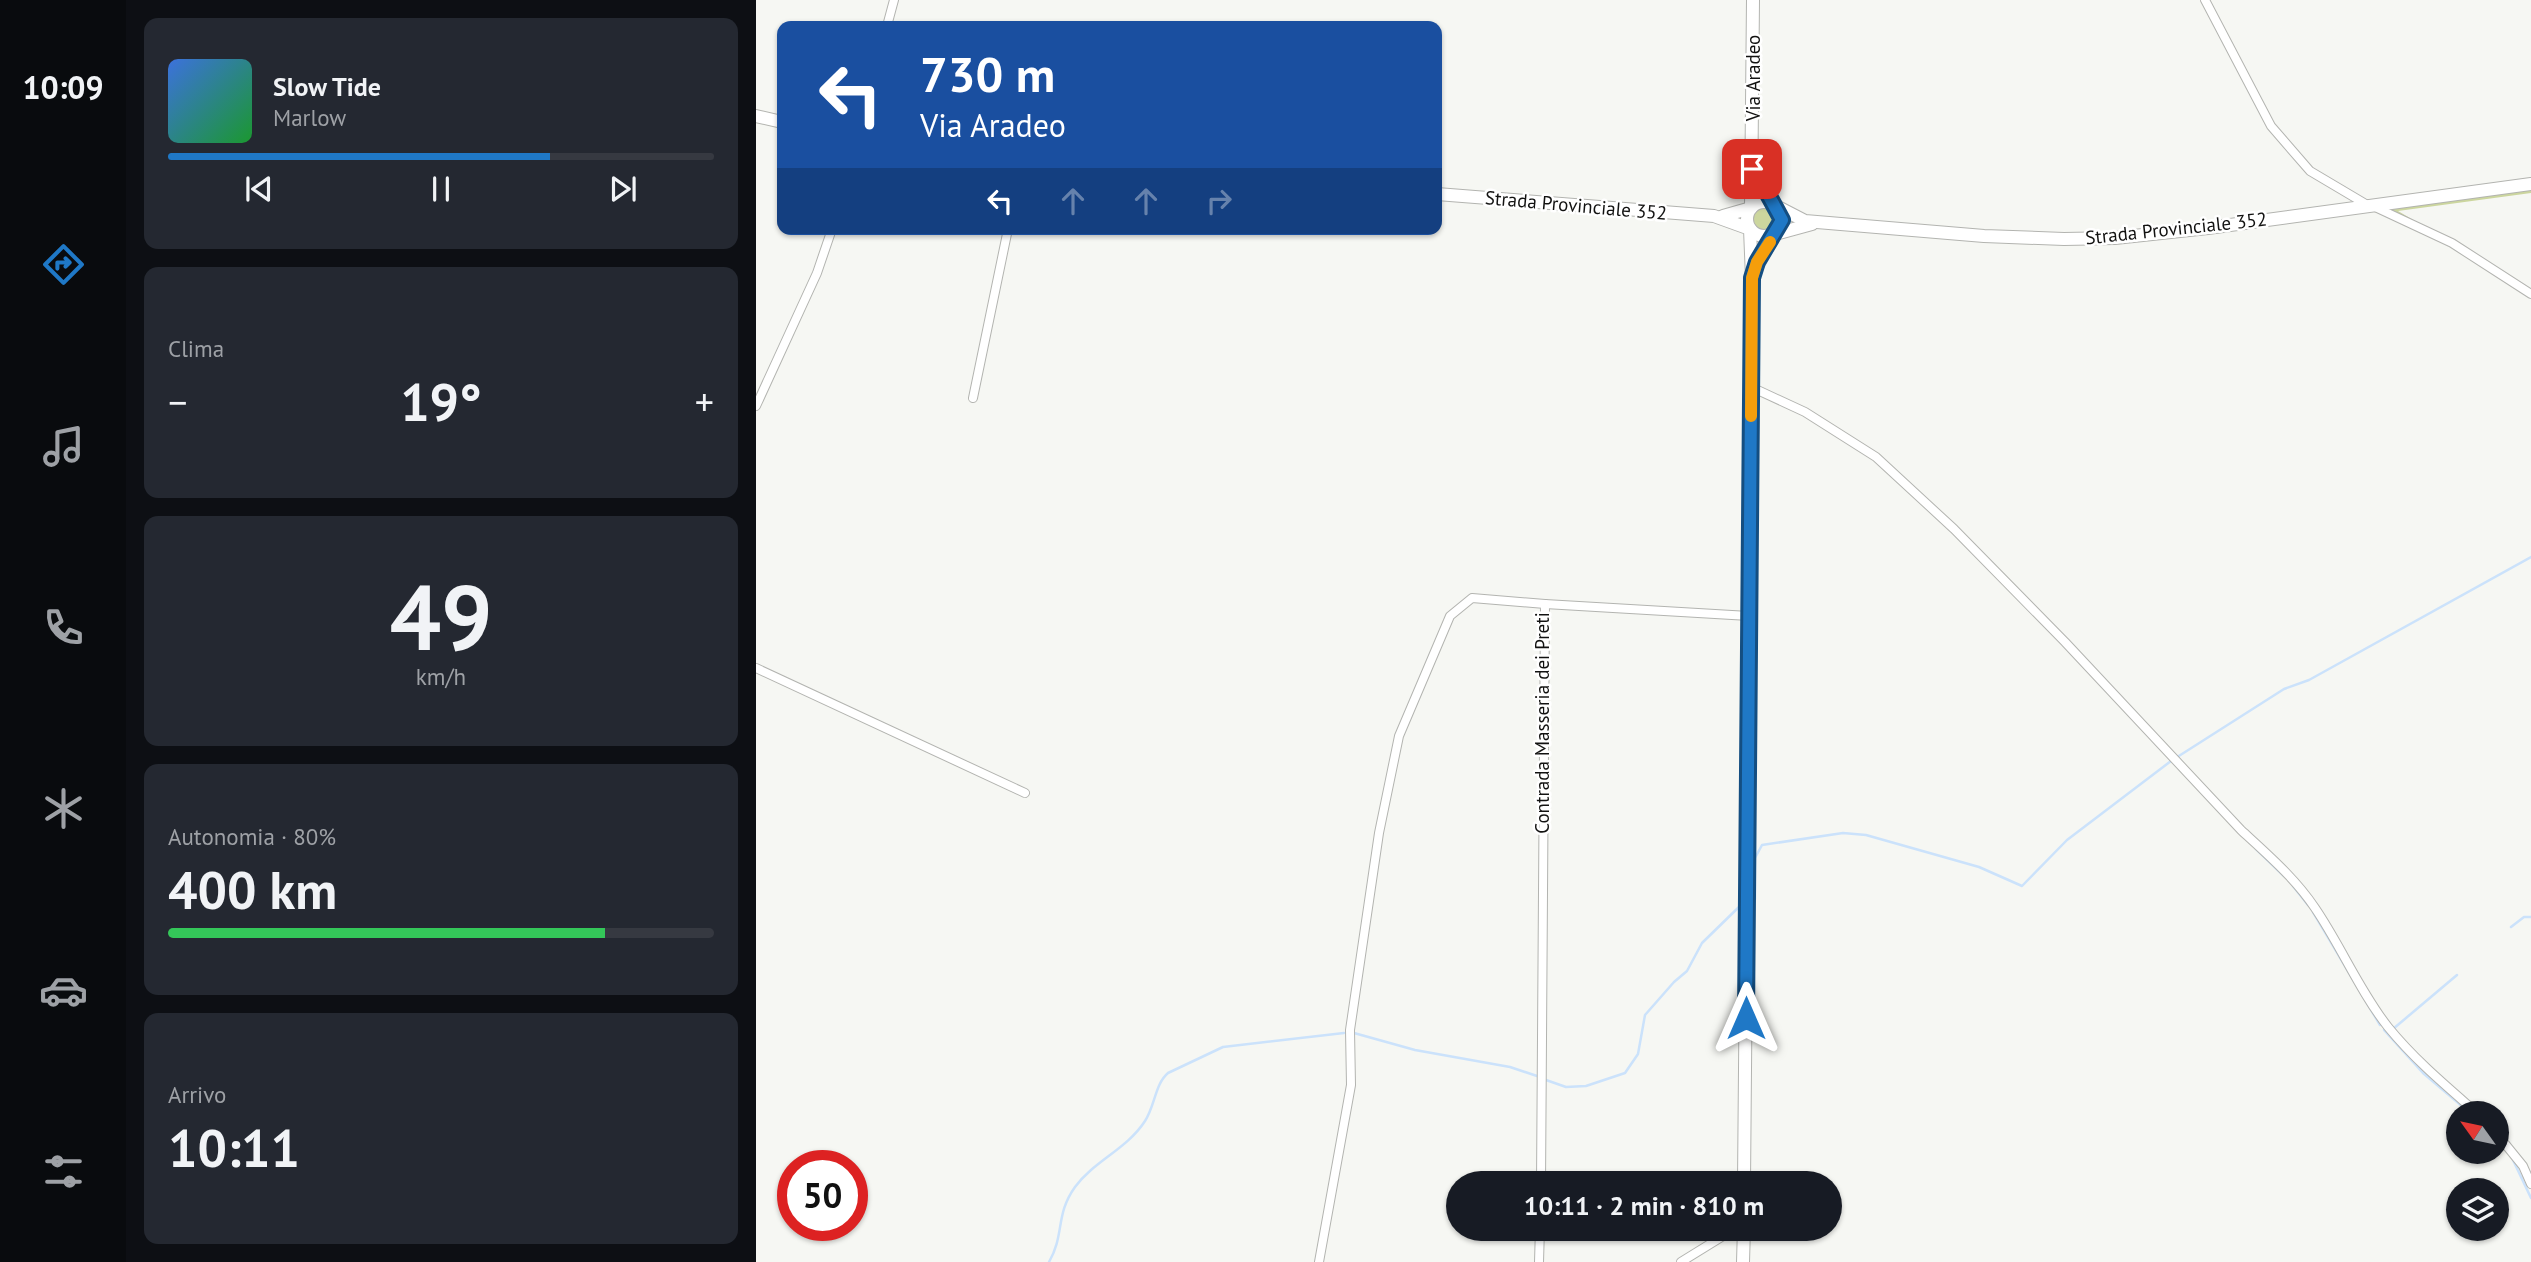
<!DOCTYPE html>
<html lang="it">
<head>
<meta charset="utf-8">
<style>
	:root { --surface:#171b24; --page:#242831; --text:#f1f3f6; --muted:#9ea1a6; --line:#363941; --accent:#1f78c6 }
	body { margin:0; font-family:"PT Sans",sans-serif; background:var(--page); color:var(--text); height:100vh; display:flex; flex-direction:column; font-size:26px; white-space:nowrap }
	* { box-sizing:border-box; margin:0 }
	p { font-size:23px; color:var(--muted) }
	.icon { flex:none; width:38px; height:38px; fill:none; stroke:currentColor; stroke-width:2; stroke-linecap:round; stroke-linejoin:round }
	.map { position:relative; flex:1; overflow:hidden }
	.side { display:flex; flex-direction:column; gap:18px; padding:18px; background:#0d0f14; width:630px }
	.side>* { flex:none }
	.top-card { position:absolute; left:21px; top:21px; width:665px; height:214px; border-radius:14px; box-shadow:0 2px 5px #0004; background:#1a4fa0; color:#fff; overflow:hidden }
	.needle { width:46px; rotate:303deg }
	.buttons { position:absolute; left:1690px; top:1101px; display:grid; gap:14px }
	.buttons a { display:grid; place-items:center; width:63px; height:63px; border-radius:50%; background:var(--surface); box-shadow:0 2px 5px #0004; font-size:35px }
	.speed { position:absolute; left:21px; top:1150px; display:flex; gap:14px; font-size:35px; font-weight:700; text-align:center }
	.speed>* { display:grid; place-content:center; width:91px; height:91px; border-radius:50%; background:var(--surface); box-shadow:0 2px 5px #0004; line-height:1 }
	.speed .limit { border:10px solid #d22; background:#fff; color:#111 }
	.pin { position:absolute; display:grid; place-items:center; width:60px; height:60px; color:#fff; margin:-30px; border-radius:14px; box-shadow:0 4px 10px #0006 }
	.me { position:absolute; width:77px; margin:-38px; rotate:0deg; stroke-linejoin:round; filter:drop-shadow(0 0 5px #0008) }
	.turn { display:flex; align-items:center; gap:24px; height:147px; padding:0 28px; font-size:32px }
	.turn .icon { width:91px; height:91px; stroke-width:2.5 }
	.turn b { display:block; font-size:49px; line-height:60px }
	.lanes { display:flex; align-items:center; height:66px; padding:0 28px; background:#0003; justify-content:center; gap:35px; direction:ltr }
	.lanes .off { opacity:.35 }
	.big { font-size:52px; font-weight:600; line-height:1.1 }
	.side .widget { flex:1; display:flex; flex-direction:column; justify-content:center; gap:10px; min-width:0; padding:0 24px; border-radius:14px; background:var(--page) }
	.side .dial { align-items:center; gap:0 }
	.dial b { font-size:91px; line-height:1 }
	.song { display:flex; align-items:center; gap:21px }
	.cover { width:84px; height:84px; border-radius:10px; background:linear-gradient(135deg,hsl(220 70% 55%),hsl(130 70% 35%)) }
	.played { height:7px; border-radius:4px; background:linear-gradient(90deg,var(--accent) 70%,var(--line) 70%) }
	.keys { display:flex; justify-content:space-around; direction:ltr }
	.heat { display:flex; justify-content:space-between; align-items:center; font-size:38px; direction:ltr }
	.charge { height:10px; border-radius:5px; background:linear-gradient(90deg,#34c759 80%,var(--line) 0) }
	.trip { position:absolute; left:690px; top:1171px; width:396px; height:70px; border-radius:35px; background:var(--surface); box-shadow:0 2px 5px #0004; font-weight:600; line-height:70px; text-align:center }
	main { display:flex; flex:1; min-height:0 }
	.tabs { display:flex; flex-direction:column; width:126px; justify-content:space-around; align-items:center; background:#090b0e; color:var(--muted) }
	.tabs .icon { width:49px; height:49px }
	.tabs .active { color:var(--accent) }
	.tabs b { font-size:32px; color:var(--text) }
	.map>svg:first-child { display:block }
	.green { fill:#ccd69e }
	.lines { fill:none; stroke-linecap:round; stroke-linejoin:round }
	.stream { stroke:#cbe2fb; stroke-width:2.5 }
	.street-casing { stroke:#b3b4b0; stroke-width:10 }
	.secondary-casing { stroke:#b3b4b0; stroke-width:14 }
	.street { stroke:#fff; stroke-width:8 }
	.secondary { stroke:#fff; stroke-width:12 }
	.route-casing { stroke:#144e81; stroke-width:18 }
	.route { stroke:#1f78c6; stroke-width:12 }
	.slow { stroke:#f59e0b; stroke-width:12 }
	.labels { text-anchor:middle; stroke-width:5; stroke-linejoin:round; paint-order:stroke }
	.street-label { font-size:19px; fill:#121211; stroke:#fff }
</style>
</head>
<body>
<main>
<nav class="tabs">
<b>10:09</b>
<svg class="icon active" aria-label="directions" viewBox="0 0 24 24"><path d="M12 3l9 9-9 9-9-9zM9 14v-3h6M13 9l2 2-2 2"/></svg>
<svg class="icon" aria-label="music" viewBox="0 0 24 24"><path d="M9 18V5l10-2v13"/><circle cx="6" cy="18" r="3"/><circle cx="16" cy="16" r="3"/></svg>
<svg class="icon" aria-label="phone" viewBox="0 0 24 24"><path d="M5 4h4l2 5-3 2q2 4 5 5l2-3 5 2v4C11 20 4 13 5 4z"/></svg>
<svg class="icon" aria-label="climate" viewBox="0 0 24 24"><path d="M12 3v18M4 7l16 10M4 17L20 7"/></svg>
<svg class="icon" aria-label="car" viewBox="0 0 24 24"><path d="M5 17H2v-5l4-1 3-4h7l3 4 3 1v5h-3M9 17h6M6 11h13"/><circle cx="7" cy="17" r="2"/><circle cx="17" cy="17" r="2"/></svg>
<svg class="icon" aria-label="filters" viewBox="0 0 24 24"><path d="M4 7h16M4 17h16"/><circle cx="9" cy="7" r="2"/><circle cx="15" cy="17" r="2"/></svg>
</nav>
<section class="side">
<div class="widget">
<div class="song"><i class="cover"></i><div><b>Slow Tide</b><p>Marlow</p></div></div>
<div class="played"></div>
<div class="keys"><svg class="icon" aria-label="previous" viewBox="0 0 24 24"><path d="M18 5L8 12l10 7zM5 5v14"/></svg><svg class="icon" aria-label="pause" viewBox="0 0 24 24"><path d="M8 5v14M16 5v14"/></svg><svg class="icon" aria-label="next" viewBox="0 0 24 24"><path d="M6 5l10 7-10 7zM19 5v14"/></svg></div>
</div>
<div class="widget"><p>Clima</p>
<div class="heat"><a>−</a><b class="big">19°</b><a>+</a></div>
</div>
<div class="widget dial"><b>49</b><p>km/h</p></div>
<div class="widget"><p>Autonomia · 80%</p><b class="big">400 km</b><div class="charge"></div></div>
<div class="widget"><p>Arrivo</p><b class="big">10:11</b></div>
</section>
<div class="map">
<svg width="1775" height="1262" viewBox="0 0 1775 1262">
	<rect width="100%" height="100%" fill="#f6f7f3"/>
	<g class="green">
		<path d="M1775,189V193L1642,211L1679,233L1631,209Z"/>
		<circle cx="1008" cy="219" r="14"/>
	</g>
	<g class="lines">
		<g class="stream">
			<path d="M1500,849L1528,876"/>
			<path d="M1537,886L1552,905"/>
			<path d="M994,901L999,899V858L1006,845L1087,833L1110,835L1223,867L1266,886L1311,840L1415,761L1528,689L1553,680L1775,557"/>
			<path d="M1557,912L1624,1025"/>
			<path d="M1755,927L1768,917H1775"/>
			<path d="M1637,1029L1701,975"/>
			<path d="M1628,1030L1667,1073L1714,1113"/>
			<path d="M598,1033L659,1050L754,1067L781,1076"/>
			<path d="M790,1080L810,1087L830,1086L869,1073L882,1054L889,1015L918,982L931,971L946,943L985,905"/>
			<path d="M1757,1160L1775,1198"/>
			<path d="M293,1262C309,1234 299,1215 319,1187C338,1161 371,1149 389,1121C399,1106 399,1084 412,1073L467,1047L588,1033"/>
		</g>
		<defs>
			<g id="street">
				<path d="M1449,0L1515,126L1554,171L1613,206"/>
				<path d="M131,26L138,0"/>
				<path d="M1619,207L1696,243L1775,294"/>
				<path d="M995,387L1049,412L1120,457L1198,529L1309,642L1485,830C1511,854 1539,878 1559,908C1585,946 1603,990 1632,1027C1659,1060 1689,1085 1721,1113"/>
				<path d="M217,398L252,229"/>
				<path d="M0,406L61,273L76,229"/>
				<path d="M789,604L993,616"/>
				<path d="M0,668L269,793"/>
				<path d="M1741,1134L1767,1166L1775,1184"/>
				<path d="M563,1262L595,1085L594,1030L623,833L643,736L694,616L716,598L789,604L785,1183"/>
				<path d="M783,1262L784,1228"/>
				<path d="M925,1262L980,1228"/>
			</g>
			<g id="secondary">
				<path d="M0,116L26,122"/>
				<path d="M997,156L1002,176L1020,206L1049,221L1228,236L1308,239L1359,238L1452,228L1775,184"/>
				<path d="M681,194L958,216L994,229L996,278L988,1183"/>
				<circle cx="1008" cy="219" r="17"/>
				<path d="M967,216L995,208L997,0"/>
				<path d="M998,272L1019,234L1056,224"/>
				<path d="M987,1262L988,1228"/>
			</g>
		</defs>
		<use href="#street" class="street-casing"/>
		<use href="#secondary" class="secondary-casing"/>
		<use href="#street" class="street"/>
		<use href="#secondary" class="secondary"/>
	</g>
	<g class="lines">
		<defs>
			<path id="route" d="M990,1018L996,278L1001,262L1026,220L1002,176L997,156L996,169"/>
		</defs>
		<use href="#route" class="route-casing"/>
		<use href="#route" class="route"/>
		<path class="slow" d="M995,416L996,278L1001,262L1014,242"/>
	</g>
	<g class="labels">
		<g class="street-label">
			<text transform="translate(997 78) rotate(-90)" y="7">Via Aradeo</text>
			<text transform="translate(820 205) rotate(5)" y="7">Strada Provinciale 352</text>
			<text transform="translate(1420 228) rotate(-6)" y="7">Strada Provinciale 352</text>
			<text transform="translate(786 723) rotate(-90)" y="7">Contrada Masseria dei Preti</text>
		</g>
	</g>
</svg>
<div class="buttons">
<a><svg class="needle" viewBox="-14 -14 28 28"><path d="M0-13l5 13h-10z" fill="#e53935"/><path d="M0 13l5-13h-10z" fill="#9ea1a6"/></svg></a>
<a><svg class="icon" aria-label="layers" viewBox="0 0 24 24"><path d="M12 4l9 5-9 5-9-5zM3 14l9 5 9-5"/></svg></a>
</div>
<div class="speed"><div class="limit">50</div></div>
<div class="pin" style="left:996px;top:169px;background:#d93025"><svg class="icon" aria-label="arrive" viewBox="0 0 24 24"><path d="M6 21V4h12l-3 4 3 4H6"/></svg></div>
<svg class="me" style="left:990px;top:1018px" viewBox="-20 -20 40 40"><path d="M0-17L14 15 0 8-14 15z" fill="#1f78c6" stroke="#fff" stroke-width="4"/></svg>
<div class="trip">10:11 · 2 min · 810 m</div>
<div class="top-card">
<div class="turn"><svg class="icon" aria-label="left" viewBox="0 0 24 24"><path d="M17 20v-9H6M10 6l-5 5 5 5"/></svg><div><b>730 m</b>Via Aradeo</div></div>
<div class="lanes"><svg class="icon" aria-label="left" viewBox="0 0 24 24"><path d="M17 20v-9H6M10 6l-5 5 5 5"/></svg><svg class="icon off" aria-label="ahead" viewBox="0 0 24 24"><path d="M12 20V5M6 11l6-6 6 6"/></svg><svg class="icon off" aria-label="ahead" viewBox="0 0 24 24"><path d="M12 20V5M6 11l6-6 6 6"/></svg><svg class="icon off" aria-label="right" viewBox="0 0 24 24"><path d="M7 20v-9h11M14 6l5 5-5 5"/></svg></div>
</div>
</div>
</main>
</body>
</html>
